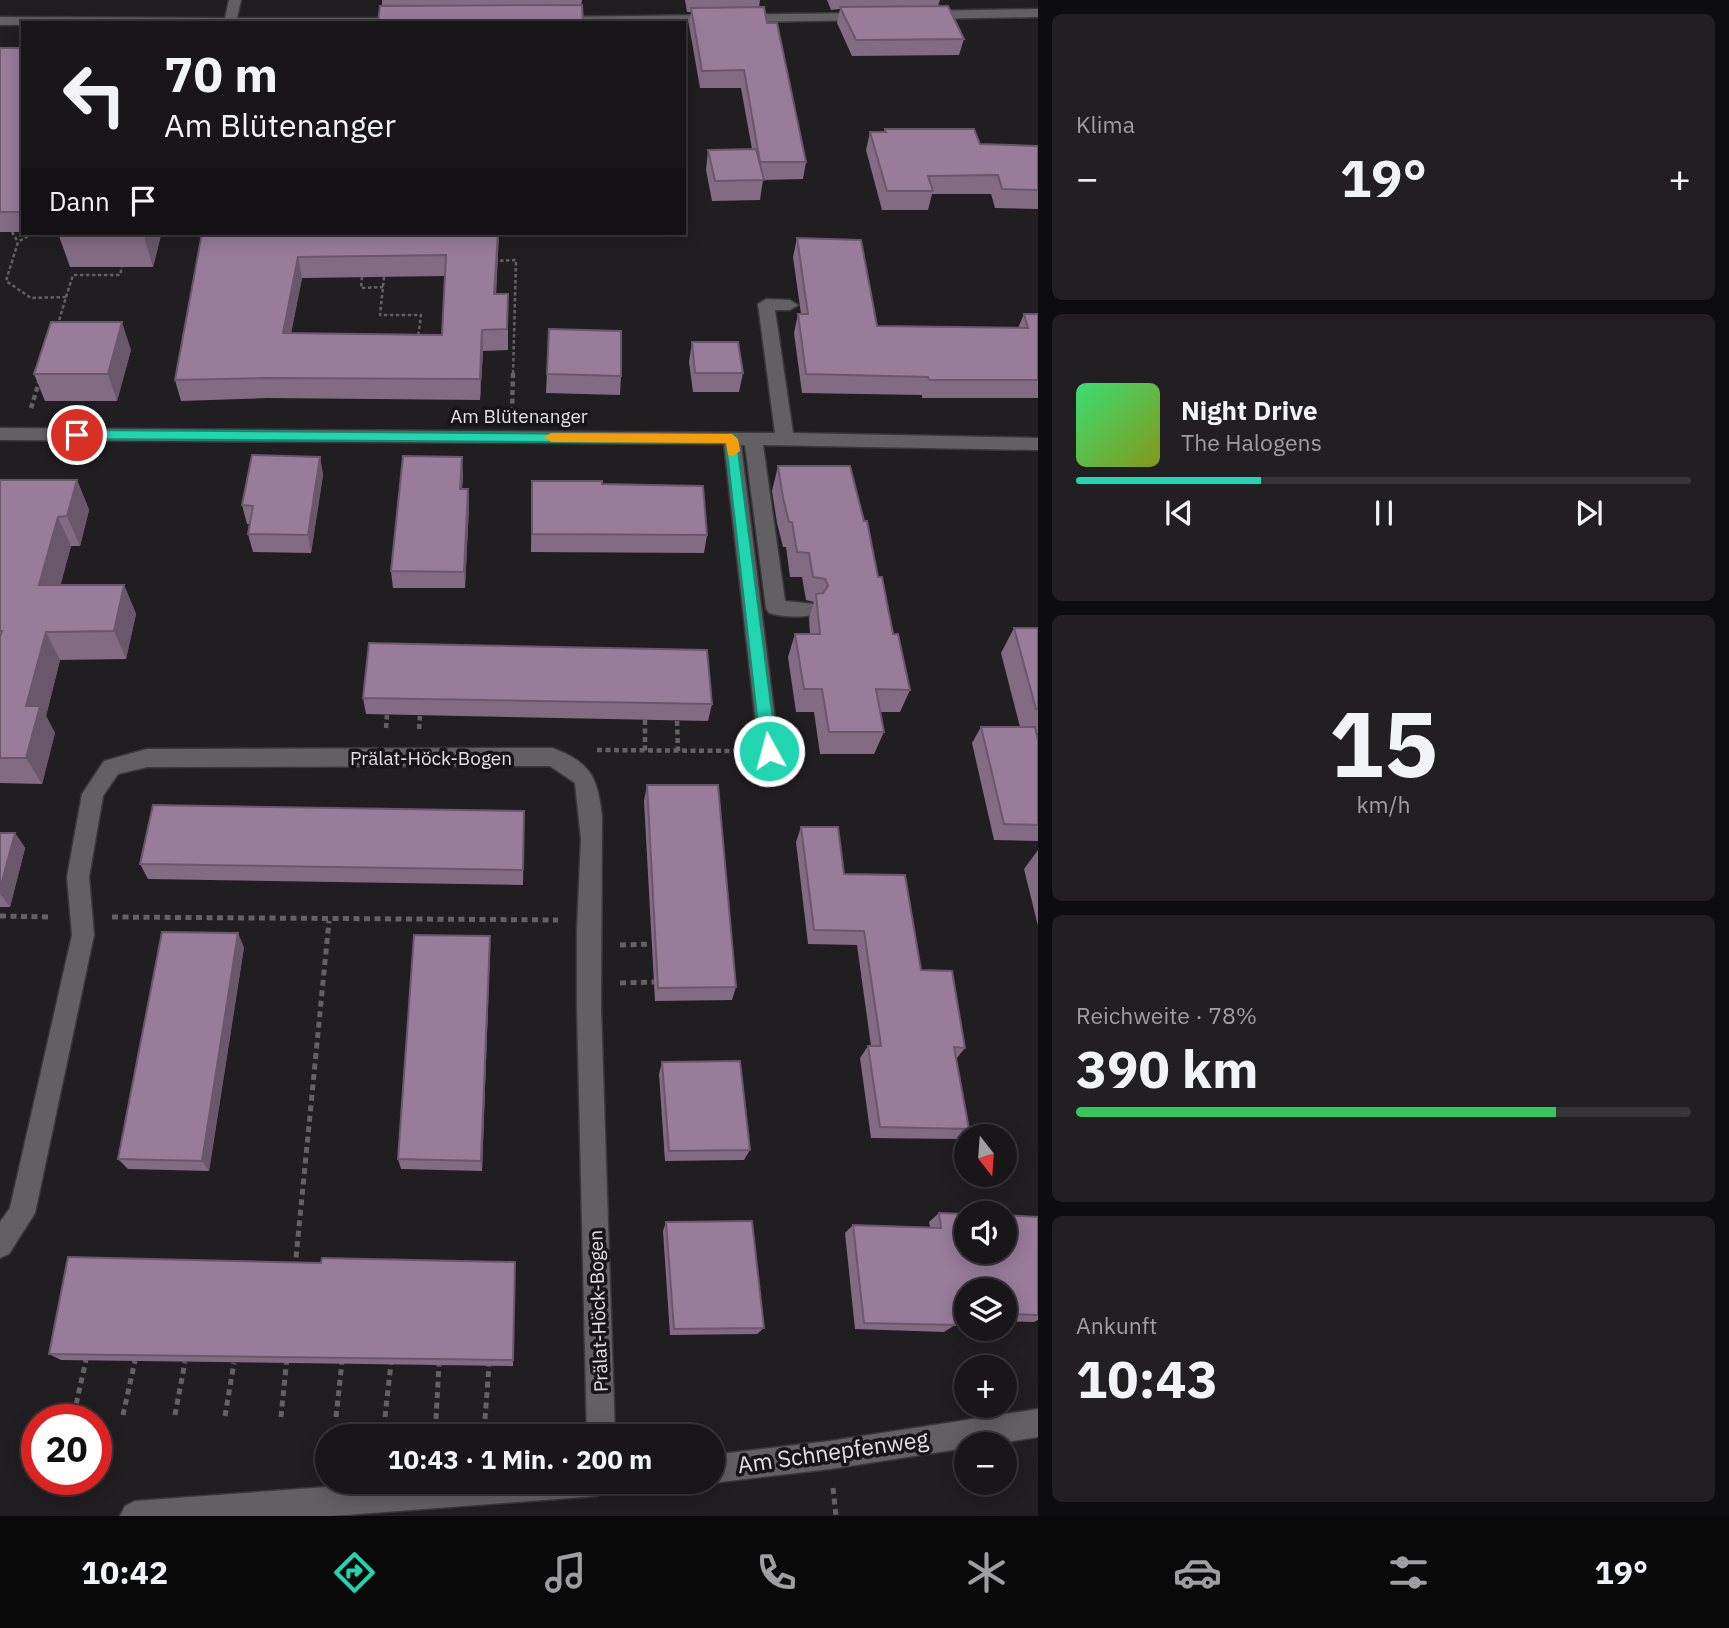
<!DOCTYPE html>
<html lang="de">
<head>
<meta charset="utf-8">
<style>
	:root { --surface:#181619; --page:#211f22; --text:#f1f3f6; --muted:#9f9fa2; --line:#363538; --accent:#20d5b0 }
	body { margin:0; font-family:"IBM Plex Sans",sans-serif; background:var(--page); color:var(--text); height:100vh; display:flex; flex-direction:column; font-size:26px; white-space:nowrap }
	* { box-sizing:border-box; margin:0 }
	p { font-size:23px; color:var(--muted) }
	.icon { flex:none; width:38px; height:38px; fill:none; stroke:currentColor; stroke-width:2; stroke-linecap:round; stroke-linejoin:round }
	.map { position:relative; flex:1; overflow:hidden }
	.sheet { display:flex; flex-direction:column; gap:14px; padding:14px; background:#0d0c0e; width:691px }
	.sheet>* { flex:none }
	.banner { position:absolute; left:21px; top:21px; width:665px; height:214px; border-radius:0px; box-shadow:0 4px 18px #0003,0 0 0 2px var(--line); background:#181619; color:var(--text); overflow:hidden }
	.needle { width:46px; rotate:163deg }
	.fabs { position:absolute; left:954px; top:1124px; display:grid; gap:14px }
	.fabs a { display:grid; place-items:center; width:63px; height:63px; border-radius:50%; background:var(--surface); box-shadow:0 4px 18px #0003,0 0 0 2px var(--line); font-size:35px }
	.speed { position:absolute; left:21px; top:1404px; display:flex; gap:14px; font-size:35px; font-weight:700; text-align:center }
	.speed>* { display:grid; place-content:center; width:91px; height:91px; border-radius:50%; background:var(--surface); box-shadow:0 4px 18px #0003,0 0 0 2px var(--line); line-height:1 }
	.speed .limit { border:10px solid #d22; background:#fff; color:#111 }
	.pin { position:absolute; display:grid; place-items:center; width:60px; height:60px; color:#fff; margin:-30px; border:4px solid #fff; border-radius:50%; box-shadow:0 2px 7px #0007 }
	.me { position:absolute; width:77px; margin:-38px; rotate:353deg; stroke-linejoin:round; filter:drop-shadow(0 0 5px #0008) }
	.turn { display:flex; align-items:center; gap:24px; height:147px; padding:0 28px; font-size:32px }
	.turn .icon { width:91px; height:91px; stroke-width:2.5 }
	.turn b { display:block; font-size:49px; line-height:60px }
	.then { display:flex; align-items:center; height:66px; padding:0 28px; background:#0003; gap:14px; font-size:26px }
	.big { font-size:52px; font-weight:700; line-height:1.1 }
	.sheet .widget { flex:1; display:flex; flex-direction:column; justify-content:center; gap:10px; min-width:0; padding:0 24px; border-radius:10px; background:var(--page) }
	.sheet .dial { align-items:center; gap:0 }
	.dial b { font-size:91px; line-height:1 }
	.song { display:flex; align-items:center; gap:21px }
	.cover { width:84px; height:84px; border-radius:10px; background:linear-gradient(135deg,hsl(140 70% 55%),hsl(70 70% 35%)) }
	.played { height:7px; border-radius:4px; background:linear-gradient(90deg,var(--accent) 30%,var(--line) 30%) }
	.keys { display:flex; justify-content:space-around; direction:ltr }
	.heat { display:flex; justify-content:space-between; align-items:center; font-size:38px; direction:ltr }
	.charge { height:10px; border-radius:5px; background:linear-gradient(90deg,#34c759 78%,var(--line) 0) }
	.trip { position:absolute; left:315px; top:1424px; width:410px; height:70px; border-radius:35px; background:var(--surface); box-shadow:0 4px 18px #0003,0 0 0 2px var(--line); font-weight:700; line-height:70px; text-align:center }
	.tabs { display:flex; height:112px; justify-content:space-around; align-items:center; background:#0a090a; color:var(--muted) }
	.tabs .icon { width:49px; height:49px }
	.tabs .on { color:var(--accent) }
	.tabs b { font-size:32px; color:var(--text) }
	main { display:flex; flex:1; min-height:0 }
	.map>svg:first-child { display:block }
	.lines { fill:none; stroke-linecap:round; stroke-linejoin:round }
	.minor-casing { stroke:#3a383a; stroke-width:3 }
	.path-far2 { stroke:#636164; stroke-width:2.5; stroke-dasharray:3.5 2.5; stroke-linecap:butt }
	.path-far1 { stroke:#636164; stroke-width:4.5; stroke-dasharray:5 3.5; stroke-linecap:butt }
	.path { stroke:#636164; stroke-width:5; stroke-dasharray:6 4.5; stroke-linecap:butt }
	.minor { fill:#636063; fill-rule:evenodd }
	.wall { fill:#836b84; fill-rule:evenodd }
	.shaded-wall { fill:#6a576c }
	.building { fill:#987c9a; stroke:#6a576c; stroke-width:2; fill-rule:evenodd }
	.route { fill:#20d5b0; stroke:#158a72; stroke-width:2 }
	.slow { fill:#f59e0b }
	.labels { text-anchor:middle; stroke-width:7; stroke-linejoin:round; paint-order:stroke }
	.street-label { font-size:19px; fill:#e2e0e2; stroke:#171517 }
	.near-street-label { font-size:23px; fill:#e2e0e2; stroke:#171517 }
</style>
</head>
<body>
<main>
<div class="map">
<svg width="1038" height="1516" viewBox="0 0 1038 1516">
	<rect width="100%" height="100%" fill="#201e21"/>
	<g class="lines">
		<defs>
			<g id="minor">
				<path d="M229,0H241L237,18H406L413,22L0,25V17L225,18Z"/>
				<path d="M1038,9V17L924,19L918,15L924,11Z"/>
				<path d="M868,13L873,14V20L684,23L547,21L553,17Z"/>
				<path d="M766,299L790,300L798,305L790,310H775L793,433L1038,438V450L763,445L785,601L815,604L818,609L815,614C802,618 782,617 769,613L766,608L745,445H741L779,751L776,757L769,760L762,757L759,751L724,444L0,440V428L775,433L758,304Z"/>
				<path d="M552,748C591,762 598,778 602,817L601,1008L615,1437H587L577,1008V929L581,839L575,783L550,766L147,767L118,774L103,796L89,877L94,935L35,1213L9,1254L0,1258V1222L10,1208L72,935L67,877L82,794L104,761L147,749Z"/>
				<path d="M1038,1409V1437L995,1444H966V1448L830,1469L712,1483L709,1482H712V1455L830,1441Z"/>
				<path d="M396,1482H610L606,1492L596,1496L332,1516H120L125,1506L135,1501Z"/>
			</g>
		</defs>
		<use href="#minor" class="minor-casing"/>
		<g class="path-far2">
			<path d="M12,232L18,242"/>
			<path d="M33,233L18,242L6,281L31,298L66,297L57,328"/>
			<path d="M494,261L516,260L513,375"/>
			<path d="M362,277L361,288L383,287"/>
			<path d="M384,277L380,315H421L418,338"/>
			<path d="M66,297L73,275H120L122,267"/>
		</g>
		<g class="path-far1">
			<path d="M31,408L40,379"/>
			<path d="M512,412L513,373"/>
			<path d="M645,720V751"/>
			<path d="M677,721L678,751"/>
			<path d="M386,728L387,715"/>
			<path d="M419,729L420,716"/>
			<path d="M597,750L739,751"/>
		</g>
		<g class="path">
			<path d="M0,916L51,917"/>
			<path d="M112,917L558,920"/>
			<path d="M620,945L651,944"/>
			<path d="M620,983L654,982"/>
			<path d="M295,1268L329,921"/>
			<path d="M74,1414L86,1360"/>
			<path d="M123,1415L135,1361"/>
			<path d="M175,1415L185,1362"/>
			<path d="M225,1416L234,1363"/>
			<path d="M281,1417L287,1357"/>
			<path d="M336,1417L342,1362"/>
			<path d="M385,1417L391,1363"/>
			<path d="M436,1419L439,1364"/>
			<path d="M485,1419L489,1365"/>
			<path d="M833,1488L836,1516"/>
		</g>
		<use href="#minor" class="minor"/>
	</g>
	<g class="wall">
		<path d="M382,0H582L581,5L382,6Z"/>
		<path d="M685,0H760L759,7L767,23L806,162L803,179L763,180L760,200L712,201L706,170L708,150L752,149L741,88H700L689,25L691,12H687Z"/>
		<path d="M827,0H940L938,6L964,39L959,55L852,56L837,23L840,9L831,10Z"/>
		<rect x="0" y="48" width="23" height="184"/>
		<path d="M885,129L980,144L1038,146V209L995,208L991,194H932L928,210H882L866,150L870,132H884Z"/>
		<path d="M58,233H161V235L153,267H70Z"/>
		<path d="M202,233H499L496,294H508V350L483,351L480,400L267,398L181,401L175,380ZM445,276L442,335L291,333L302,278Z"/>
		<path d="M797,238L877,326L1018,328L1024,314H1038V398H922V395L802,393L794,333L798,314H801L793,257Z"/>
		<path d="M549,329L621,376L620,395L546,393Z"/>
		<path d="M692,342L743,373L739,392H693L689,362Z"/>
		<path d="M131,350L117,401H45L34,374Z"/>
		<path d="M320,457L323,475L311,553L253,552L248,534L250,524H247L242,505Z"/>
		<path d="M778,466L878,577L910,690L900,712H880L884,732L874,754H820L814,712H796L788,657L795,634H810L809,618L814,602L806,600L802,577H790L786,547H783L777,523L772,491Z"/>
		<path d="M463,474L462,489H468L469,506L465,588H393L391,571Z"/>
		<path d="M0,480H77L89,510L80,546H71L60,585H124L136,614L126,659L60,660L46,716L55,733L42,784L0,783Z"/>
		<path d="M532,481L602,484L707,535L704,553L531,552Z"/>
		<path d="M1014,628H1038V733H1036L1038,740V841L994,840L972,743L981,727H1020L1001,653Z"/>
		<path d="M363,698L712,704L708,721L366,714Z"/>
		<path d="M647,785L736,987L732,1000L655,1001L644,801Z"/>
		<path d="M524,811L523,885L148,879L140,864Z"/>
		<path d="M801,827L844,874L921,970L965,1048L956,1059L969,1129L958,1139L871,1138L860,1058L868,1046H871L857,945L808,944L796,842Z"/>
		<path d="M0,833H15L25,848L10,907H0Z"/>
		<path d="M1038,850V926L1024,869Z"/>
		<path d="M490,936V950L482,1171L401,1169L398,1159Z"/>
		<path d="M244,947L209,1171L128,1169L118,1159Z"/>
		<path d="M662,1062L750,1150L744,1160L665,1161L659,1074Z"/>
		<path d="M939,1213L1038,1217V1320L1034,1322L1004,1321V1290H966V1320H954L955,1325L944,1332L855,1329L845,1233L853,1225L930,1227L929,1222Z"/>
		<path d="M666,1222L764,1328L757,1334L670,1335L663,1231Z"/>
		<path d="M515,1262L513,1366L61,1360L49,1354L321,1263Z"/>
	</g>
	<g class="shaded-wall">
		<path d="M143,233H161V235L153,267Z"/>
		<path d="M498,233H499L495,315L494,294Z"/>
		<path d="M298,257L302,278L287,354L283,333Z"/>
		<path d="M122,322L131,350L117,401L108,374Z"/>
		<path d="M482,330L483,351L480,400V379Z"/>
		<path d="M320,457L323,475L311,553L308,535Z"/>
		<path d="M462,457L463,474L461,506L460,489Z"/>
		<path d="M77,480L89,510L80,546L67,516Z"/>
		<path d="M468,489L469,506L465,588L464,572Z"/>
		<path d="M58,517L71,546L53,614L39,585Z"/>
		<path d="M124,585L136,614L126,659L114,631Z"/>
		<path d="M46,632L60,660L46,716L55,733L42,784L26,758V706Z"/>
		<path d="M15,833L25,848L10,907L0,894V889Z"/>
		<path d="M238,933L244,947L209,1171L202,1161Z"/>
		<path d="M490,936V950L482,1171L481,1161Z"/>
	</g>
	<g class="building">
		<path d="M582,5L583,23H378L380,6Z"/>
		<path d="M948,6L964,39L856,40L840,7Z"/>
		<path d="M764,7L767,23H777L806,162H760L744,70L702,71L691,8Z"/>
		<rect x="0" y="48" width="23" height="164"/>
		<path d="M885,129H974L980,144L1038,146V190L1002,189L998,175L928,176L933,191H887L870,132H886Z"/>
		<path d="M756,149L764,180L715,181L708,150Z"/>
		<path d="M202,233H498L494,294H508L507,329L482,330L480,379L262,378L175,380ZM446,255L442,335L283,333L298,257Z"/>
		<path d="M797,238L861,240L877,326L1028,328L1024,314H1038V380H929L928,377L806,374L798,314H808Z"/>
		<path d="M51,322H122L108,374H34Z"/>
		<path d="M549,329L621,331V376L547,374Z"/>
		<path d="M692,342H738L743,373H695Z"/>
		<path d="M252,455L320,457L308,535L248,534L253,506L242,505Z"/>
		<path d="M403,456L462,457L460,489H468L464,572L391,571Z"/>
		<path d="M778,466H850L864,521H867L878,577H882L893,634H898L910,690L876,689L884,732H829L822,689H804L795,634H820L816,594L823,593L828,586L825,579L813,577L809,553L797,552L792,522H789L783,498Z"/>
		<path d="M0,480H77L67,516L58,517L39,585H124L114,631L46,632L26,706H40L26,758H0V637L2,631H0Z"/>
		<path d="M532,481H602V484L703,486L707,535L532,534Z"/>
		<path d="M1014,628H1038V709H1036Z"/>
		<path d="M369,643L707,650L712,704L363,698Z"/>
		<path d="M981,727H1035L1038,740V825L1004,824Z"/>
		<path d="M647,785H718L736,987L658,988Z"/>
		<path d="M153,805L524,811L523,870L140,864Z"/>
		<path d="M801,827H838L844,874L905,875L921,970L952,971L965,1048L954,1047L969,1129L880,1127L868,1046H881L864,931L814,930Z"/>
		<path d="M0,833H15L0,889Z"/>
		<path d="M162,932L238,933L202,1161L118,1159Z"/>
		<path d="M414,935L490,936L481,1161L398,1159Z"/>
		<path d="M740,1061L750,1150L669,1151L662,1062Z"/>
		<path d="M939,1213L966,1214V1251H1004V1215L1038,1217V1315L1004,1314V1290H966V1313H953L955,1325L864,1323L853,1225L941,1228Z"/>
		<path d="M752,1221L764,1328L674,1329L666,1222Z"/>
		<path d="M68,1257L321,1263L322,1258L515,1262L513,1360L49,1354Z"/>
	</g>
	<path class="route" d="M77,430L736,435L777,751L775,756H763L761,751L726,443L77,439L71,435Z"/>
	<path class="slow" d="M551,433L732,434L738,439L740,451L733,456L728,455L726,443L551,442L544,437Z"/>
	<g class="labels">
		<g class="street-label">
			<text x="519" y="423">Am Blütenanger</text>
			<text x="431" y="765">Prälat-Höck-Bogen</text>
			<text transform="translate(598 1311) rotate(-92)" y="7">Prälat-Höck-Bogen</text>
		</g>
		<g class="near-street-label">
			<text transform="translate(833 1452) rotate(-8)" y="8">Am Schnepfenweg</text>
		</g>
	</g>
</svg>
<div class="fabs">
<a><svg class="needle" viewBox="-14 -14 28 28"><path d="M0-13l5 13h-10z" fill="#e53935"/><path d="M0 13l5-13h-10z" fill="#9f9fa2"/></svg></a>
<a><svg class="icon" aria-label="sound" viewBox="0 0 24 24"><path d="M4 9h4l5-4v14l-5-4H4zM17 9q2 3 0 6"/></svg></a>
<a><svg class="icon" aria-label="layers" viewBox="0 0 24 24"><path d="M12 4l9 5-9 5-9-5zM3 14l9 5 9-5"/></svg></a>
<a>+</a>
<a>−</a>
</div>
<div class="speed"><div class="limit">20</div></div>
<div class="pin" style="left:77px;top:435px;background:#d93025"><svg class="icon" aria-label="arrive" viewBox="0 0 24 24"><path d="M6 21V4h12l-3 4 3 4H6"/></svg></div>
<svg class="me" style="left:769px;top:751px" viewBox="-20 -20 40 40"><circle r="17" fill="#20d5b0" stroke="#fff" stroke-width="3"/><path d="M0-11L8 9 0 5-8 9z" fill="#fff"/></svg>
<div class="trip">10:43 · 1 Min. · 200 m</div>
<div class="banner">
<div class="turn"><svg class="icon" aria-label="left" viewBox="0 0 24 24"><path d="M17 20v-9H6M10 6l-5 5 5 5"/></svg><div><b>70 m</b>Am Blütenanger</div></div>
<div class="then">Dann<svg class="icon" aria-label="arrive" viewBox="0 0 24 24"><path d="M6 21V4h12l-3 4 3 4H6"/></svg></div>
</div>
</div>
<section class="sheet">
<div class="widget"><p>Klima</p>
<div class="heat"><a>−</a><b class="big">19°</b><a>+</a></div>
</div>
<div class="widget">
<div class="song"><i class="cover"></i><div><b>Night Drive</b><p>The Halogens</p></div></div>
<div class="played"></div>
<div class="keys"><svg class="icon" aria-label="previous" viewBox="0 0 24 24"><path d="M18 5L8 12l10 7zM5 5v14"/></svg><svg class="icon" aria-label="pause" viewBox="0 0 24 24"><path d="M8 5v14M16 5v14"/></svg><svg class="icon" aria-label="next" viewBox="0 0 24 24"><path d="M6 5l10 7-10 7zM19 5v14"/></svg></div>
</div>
<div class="widget dial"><b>15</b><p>km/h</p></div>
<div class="widget"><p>Reichweite · 78%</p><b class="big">390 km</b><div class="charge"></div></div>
<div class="widget"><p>Ankunft</p><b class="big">10:43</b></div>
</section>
</main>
<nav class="tabs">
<b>10:42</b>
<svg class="icon on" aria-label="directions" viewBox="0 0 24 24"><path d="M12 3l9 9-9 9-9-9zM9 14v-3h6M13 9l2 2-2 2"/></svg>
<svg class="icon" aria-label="music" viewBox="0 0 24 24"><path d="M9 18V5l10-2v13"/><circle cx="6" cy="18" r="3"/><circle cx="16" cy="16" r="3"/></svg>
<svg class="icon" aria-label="phone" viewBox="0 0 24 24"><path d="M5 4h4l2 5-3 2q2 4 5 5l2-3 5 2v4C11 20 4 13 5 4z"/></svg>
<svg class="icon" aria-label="climate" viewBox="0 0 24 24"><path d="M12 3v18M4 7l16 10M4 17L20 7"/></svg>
<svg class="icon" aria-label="car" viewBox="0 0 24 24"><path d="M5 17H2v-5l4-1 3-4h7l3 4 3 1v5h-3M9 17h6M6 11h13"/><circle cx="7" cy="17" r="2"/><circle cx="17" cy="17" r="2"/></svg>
<svg class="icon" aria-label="filters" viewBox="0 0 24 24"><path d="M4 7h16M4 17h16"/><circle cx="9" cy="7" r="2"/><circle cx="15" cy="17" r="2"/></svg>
<b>19°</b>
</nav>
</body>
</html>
